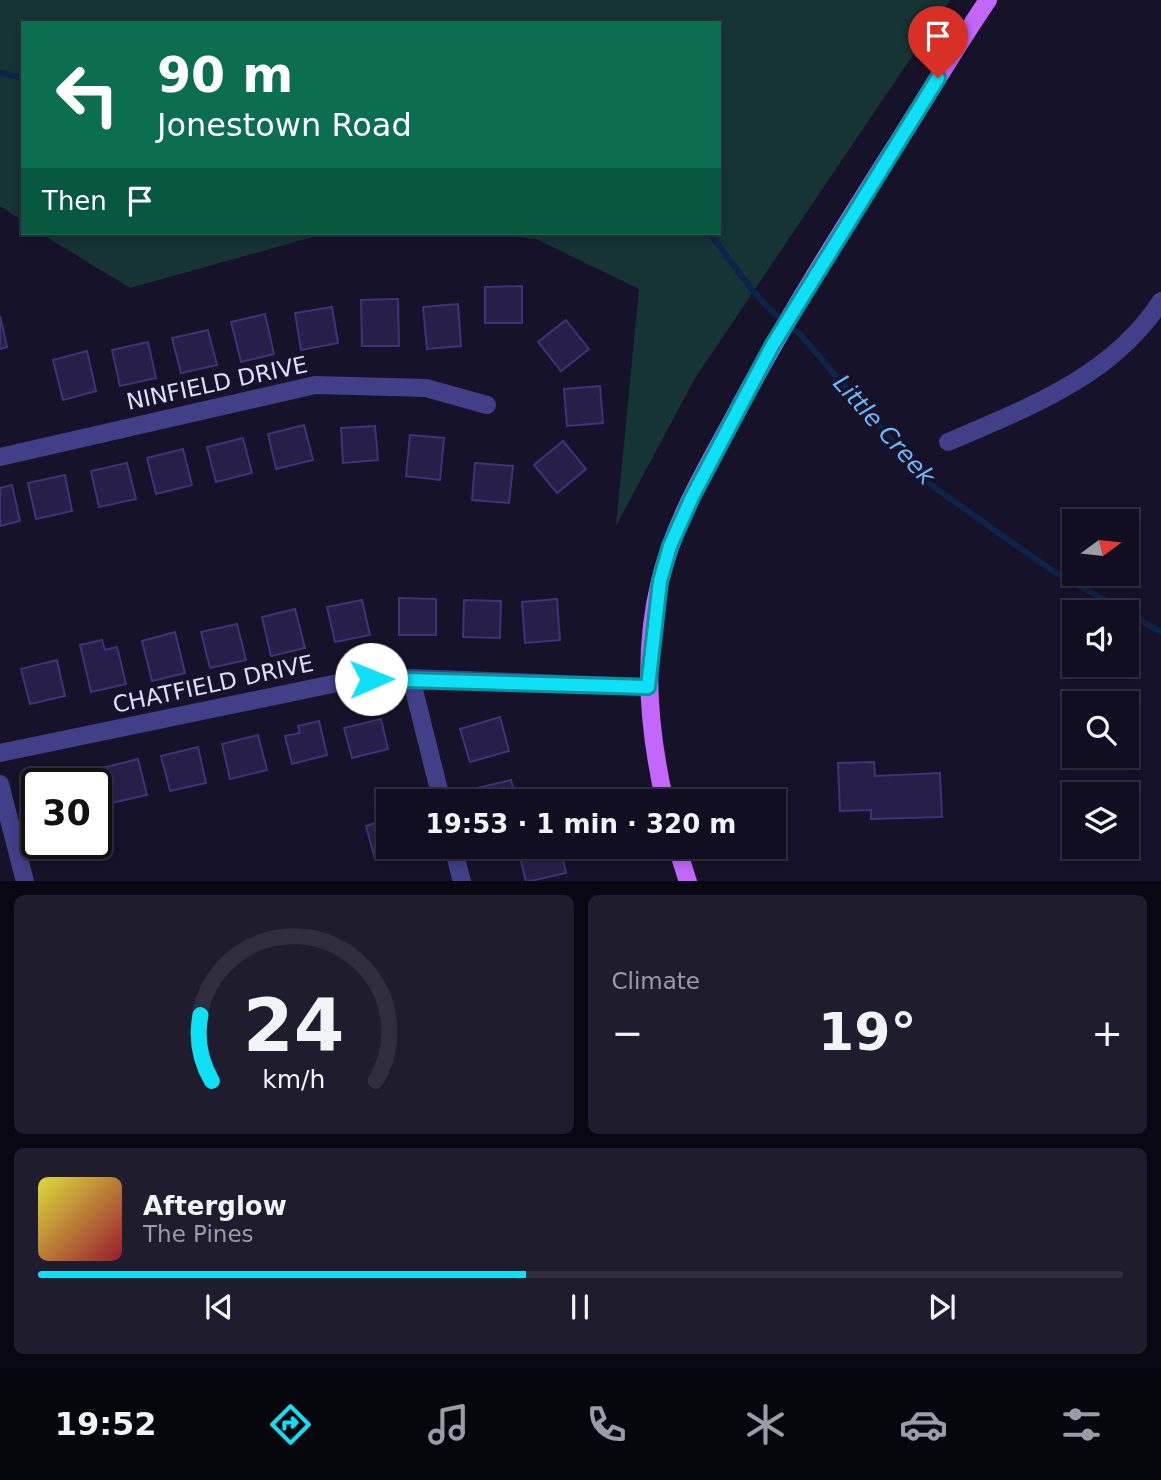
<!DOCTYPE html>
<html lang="en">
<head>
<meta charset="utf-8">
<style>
	:root { --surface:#100e20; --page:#1e1c2d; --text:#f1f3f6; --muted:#9c9ca5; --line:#302e3e; --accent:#10e0f6 }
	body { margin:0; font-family:"DejaVu Sans",sans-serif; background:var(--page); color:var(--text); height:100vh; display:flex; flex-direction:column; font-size:26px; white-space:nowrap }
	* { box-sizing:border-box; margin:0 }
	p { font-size:23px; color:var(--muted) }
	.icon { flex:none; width:38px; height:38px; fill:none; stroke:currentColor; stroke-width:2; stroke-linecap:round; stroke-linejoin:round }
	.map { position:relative; height:881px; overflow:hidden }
	.drawer { display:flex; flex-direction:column; gap:14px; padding:14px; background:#090812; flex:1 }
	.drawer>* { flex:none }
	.banner { position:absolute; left:21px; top:21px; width:700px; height:214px; border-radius:0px; box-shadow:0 4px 10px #0003,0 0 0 2px var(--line); background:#0b6e4f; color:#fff; overflow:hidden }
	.needle { width:46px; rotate:75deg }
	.controls { position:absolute; left:1062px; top:509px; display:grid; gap:14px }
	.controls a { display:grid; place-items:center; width:77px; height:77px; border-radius:0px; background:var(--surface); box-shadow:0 4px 10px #0003,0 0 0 2px var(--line); font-size:35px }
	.speed { position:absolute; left:21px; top:768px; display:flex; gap:14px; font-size:35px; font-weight:700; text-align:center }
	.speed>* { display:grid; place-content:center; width:91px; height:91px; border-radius:50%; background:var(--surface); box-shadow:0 4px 10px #0003,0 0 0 2px var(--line); line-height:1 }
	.speed .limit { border:4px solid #111; border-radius:10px; background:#fff; color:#111 }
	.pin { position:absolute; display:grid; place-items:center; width:60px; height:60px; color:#fff; margin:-72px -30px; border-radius:50% 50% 50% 0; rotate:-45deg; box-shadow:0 0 7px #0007 }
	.pin .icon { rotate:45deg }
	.me { position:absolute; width:77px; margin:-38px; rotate:89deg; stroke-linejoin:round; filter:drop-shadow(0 0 5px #0008) }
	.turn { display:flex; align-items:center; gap:24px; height:147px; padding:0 21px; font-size:32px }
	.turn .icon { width:91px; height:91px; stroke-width:2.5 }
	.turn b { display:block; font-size:49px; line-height:60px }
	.then { display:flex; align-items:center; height:66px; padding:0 21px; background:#0003; gap:14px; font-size:26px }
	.big { font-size:52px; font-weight:600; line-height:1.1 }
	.drawer .tile { flex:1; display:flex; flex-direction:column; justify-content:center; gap:10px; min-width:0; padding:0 24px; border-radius:10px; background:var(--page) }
	.drawer .dial { align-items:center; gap:0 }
	.dial svg { height:182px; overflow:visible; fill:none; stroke:var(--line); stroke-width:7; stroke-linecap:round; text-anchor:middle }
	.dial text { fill:var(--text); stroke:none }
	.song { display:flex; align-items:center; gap:21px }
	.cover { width:84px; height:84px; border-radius:10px; background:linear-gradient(135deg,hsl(60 70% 55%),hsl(350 70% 35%)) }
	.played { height:7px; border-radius:4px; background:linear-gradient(90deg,var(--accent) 45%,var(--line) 45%) }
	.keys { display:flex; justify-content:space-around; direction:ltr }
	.heat { display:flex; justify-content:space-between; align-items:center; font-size:38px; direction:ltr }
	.drawer .tiles { flex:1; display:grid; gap:14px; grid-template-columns:1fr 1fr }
	.tile:last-child { grid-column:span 2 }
	.trip { position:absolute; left:376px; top:789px; width:410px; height:70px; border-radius:0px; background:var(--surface); box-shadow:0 4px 10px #0003,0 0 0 2px var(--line); font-weight:600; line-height:70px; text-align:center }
	.menu { display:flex; height:112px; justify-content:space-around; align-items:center; background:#06060d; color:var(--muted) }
	.menu .icon { width:49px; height:49px }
	.menu .active { color:var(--accent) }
	.menu b { font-size:32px; color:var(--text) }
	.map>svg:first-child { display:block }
	.green { fill:#153433 }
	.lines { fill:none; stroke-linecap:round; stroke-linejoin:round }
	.stream { stroke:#0d2348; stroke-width:6 }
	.building { fill:#271f4a; stroke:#3f3276; stroke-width:2 }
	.minor { stroke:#413f87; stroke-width:18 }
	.major { stroke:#c367fa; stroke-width:18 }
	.route-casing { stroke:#0a92a0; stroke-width:18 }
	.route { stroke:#10e0f6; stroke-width:12 }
	.labels { text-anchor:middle; stroke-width:7; stroke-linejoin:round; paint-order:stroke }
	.street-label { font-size:23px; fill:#e0dcfe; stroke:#16122a }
	.water-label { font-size:24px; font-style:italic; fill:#6eb9fa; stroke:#16122a }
</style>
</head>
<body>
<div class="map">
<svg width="1161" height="882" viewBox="0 0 1161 882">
	<rect width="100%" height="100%" fill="#16122a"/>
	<g class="green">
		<path d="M0,0H950L695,378L616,526L639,289L536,239L472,233H719V23H23V221L0,206Z"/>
		<path d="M40,233H327L130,288Z"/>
	</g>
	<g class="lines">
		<g class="stream">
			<path d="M0,73L23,78"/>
			<path d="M710,233C737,270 761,308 800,334L927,482L1051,570L1126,612"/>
			<path d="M1127,613L1161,632"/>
		</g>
	</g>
	<g class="building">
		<path d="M522,286V323H485V287Z"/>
		<path d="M398,299L399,346H362L361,300Z"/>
		<path d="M458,304L461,346L427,349L423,307Z"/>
		<path d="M332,307L338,343L301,350L295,313Z"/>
		<path d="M265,314L274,354L241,362L231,322Z"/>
		<path d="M0,316L7,347L0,349Z"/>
		<path d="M566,320L589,349L561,371L538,342Z"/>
		<path d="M208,330L217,365L181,373L172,338Z"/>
		<path d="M148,342L156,378L120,386L112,350Z"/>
		<path d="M87,351L96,391L63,400L53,360Z"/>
		<path d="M600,386L603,423L567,426L564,389Z"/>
		<path d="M304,425L313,460L276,469L268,434Z"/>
		<path d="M375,426L378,460L343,463L341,428Z"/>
		<path d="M410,435L444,438L440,480L406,476Z"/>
		<path d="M243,438L252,473L216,482L207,447Z"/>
		<path d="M563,441L586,469L557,493L534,465Z"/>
		<path d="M183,449L192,485L156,494L147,458Z"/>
		<path d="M127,463L136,499L99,507L91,471Z"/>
		<path d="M475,463L513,466L509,503L472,500Z"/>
		<path d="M65,475L72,511L36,519L28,483Z"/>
		<path d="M12,485L20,521L0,526V488Z"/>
		<path d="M399,598L436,599V635H399Z"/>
		<path d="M557,599L560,640L525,643L522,602Z"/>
		<path d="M362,600L370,635L335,642L327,607Z"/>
		<path d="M464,600L501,601L500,638L463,637Z"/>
		<path d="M295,609L305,648L271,656L262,617Z"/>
		<path d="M237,624L246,660L210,668L201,632Z"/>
		<path d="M175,632L185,673L152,681L142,641Z"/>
		<path d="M102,640L105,650L117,647L126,684L91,692L80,645Z"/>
		<path d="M57,660L65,696L30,704L21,669Z"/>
		<path d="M500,717L509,751L470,762L460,729Z"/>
		<path d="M381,719L388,749L352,758L344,728Z"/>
		<path d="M319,721L327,755L292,764L285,736L300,733L298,726Z"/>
		<path d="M258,735L267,770L230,779L222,744Z"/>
		<path d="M198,747L206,783L170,791L161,756Z"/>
		<path d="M138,759L147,795L111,803L102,768Z"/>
		<path d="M874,762L875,776L940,773L942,817L871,819V810L840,811L838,763Z"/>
		<path d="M85,771L88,784H49L48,779Z"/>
		<path d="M511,780L517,802H480L477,788Z"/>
		<path d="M388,819V847H408L409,850L375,859L366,826Z"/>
		<path d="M527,847H560L566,873L526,882L518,849Z"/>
	</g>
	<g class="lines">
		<g class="minor">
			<path d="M948,442C1027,408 1112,377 1161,301"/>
			<path d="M0,457L315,385L426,388L487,405"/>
			<path d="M411,678L442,802"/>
			<path d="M0,753L352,680L411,678L648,687"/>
			<path d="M0,784L25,882"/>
			<path d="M453,847L462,882"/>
		</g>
		<g class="major">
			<path d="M665,802C648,729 642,654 660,581C674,522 706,469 734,417C785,320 844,227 903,134C931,90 958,44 988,0"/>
			<path d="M677,847L688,882"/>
		</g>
	</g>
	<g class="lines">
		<defs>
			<path id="route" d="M371,679L648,687L660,581L670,546L692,497L772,346L938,78"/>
		</defs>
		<use href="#route" class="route-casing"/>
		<use href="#route" class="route"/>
	</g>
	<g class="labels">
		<g class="street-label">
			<text transform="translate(217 383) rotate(-12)" y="8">NINFIELD DRIVE</text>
			<text transform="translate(213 684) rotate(-12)" y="8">CHATFIELD DRIVE</text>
		</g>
		<g class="water-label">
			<text transform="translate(884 430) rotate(48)" y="8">Little Creek</text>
		</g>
	</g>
</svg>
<div class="controls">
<a><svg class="needle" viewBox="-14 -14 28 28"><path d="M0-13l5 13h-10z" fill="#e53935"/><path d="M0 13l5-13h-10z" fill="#9c9ca5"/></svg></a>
<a><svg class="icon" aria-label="sound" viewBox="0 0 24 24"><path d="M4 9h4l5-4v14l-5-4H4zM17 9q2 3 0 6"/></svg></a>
<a><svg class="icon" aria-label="search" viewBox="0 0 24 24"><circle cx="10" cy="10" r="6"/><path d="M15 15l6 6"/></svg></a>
<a><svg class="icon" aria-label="layers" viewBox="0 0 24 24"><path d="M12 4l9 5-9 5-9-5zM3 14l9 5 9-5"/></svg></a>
</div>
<div class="speed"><div class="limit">30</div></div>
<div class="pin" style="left:938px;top:78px;background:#d93025"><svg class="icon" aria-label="arrive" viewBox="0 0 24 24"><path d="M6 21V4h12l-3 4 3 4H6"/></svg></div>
<svg class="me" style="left:371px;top:679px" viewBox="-20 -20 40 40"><circle r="19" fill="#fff"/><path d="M0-13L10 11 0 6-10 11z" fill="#10e0f6"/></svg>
<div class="trip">19:53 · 1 min · 320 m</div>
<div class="banner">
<div class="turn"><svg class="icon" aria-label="left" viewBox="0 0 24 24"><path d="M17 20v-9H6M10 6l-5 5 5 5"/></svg><div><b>90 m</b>Jonestown Road</div></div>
<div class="then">Then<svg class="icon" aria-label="arrive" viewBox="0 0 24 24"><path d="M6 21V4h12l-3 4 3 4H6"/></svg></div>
</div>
</div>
<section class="drawer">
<div class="tiles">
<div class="tile dial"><svg viewBox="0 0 100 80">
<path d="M14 69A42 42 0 1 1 86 69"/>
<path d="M14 69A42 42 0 0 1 9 40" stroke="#10e0f6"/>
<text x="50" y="56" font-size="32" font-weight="700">24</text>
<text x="50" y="72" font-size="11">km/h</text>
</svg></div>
<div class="tile"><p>Climate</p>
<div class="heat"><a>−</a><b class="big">19°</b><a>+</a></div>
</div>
<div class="tile">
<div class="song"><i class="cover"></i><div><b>Afterglow</b><p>The Pines</p></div></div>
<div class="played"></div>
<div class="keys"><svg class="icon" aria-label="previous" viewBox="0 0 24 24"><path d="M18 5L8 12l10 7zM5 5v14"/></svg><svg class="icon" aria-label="pause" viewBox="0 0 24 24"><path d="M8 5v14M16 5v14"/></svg><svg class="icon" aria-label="next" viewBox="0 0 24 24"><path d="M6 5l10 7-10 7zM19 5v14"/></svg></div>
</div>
</div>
</section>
<nav class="menu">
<b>19:52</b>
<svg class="icon active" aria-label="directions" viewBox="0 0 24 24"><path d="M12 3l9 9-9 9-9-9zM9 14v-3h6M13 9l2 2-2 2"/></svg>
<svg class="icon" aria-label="music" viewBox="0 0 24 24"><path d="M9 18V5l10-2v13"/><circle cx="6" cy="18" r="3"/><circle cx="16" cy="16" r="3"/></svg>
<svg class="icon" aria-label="phone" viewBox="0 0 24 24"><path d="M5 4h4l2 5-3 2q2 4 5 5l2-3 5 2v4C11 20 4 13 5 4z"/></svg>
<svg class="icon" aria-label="climate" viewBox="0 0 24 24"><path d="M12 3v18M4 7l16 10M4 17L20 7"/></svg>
<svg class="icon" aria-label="car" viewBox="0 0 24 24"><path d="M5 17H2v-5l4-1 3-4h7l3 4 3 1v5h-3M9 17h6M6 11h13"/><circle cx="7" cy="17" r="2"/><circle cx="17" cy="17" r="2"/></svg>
<svg class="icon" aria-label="filters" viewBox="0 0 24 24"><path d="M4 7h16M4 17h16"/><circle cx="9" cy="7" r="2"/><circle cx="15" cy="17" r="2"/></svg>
</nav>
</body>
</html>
